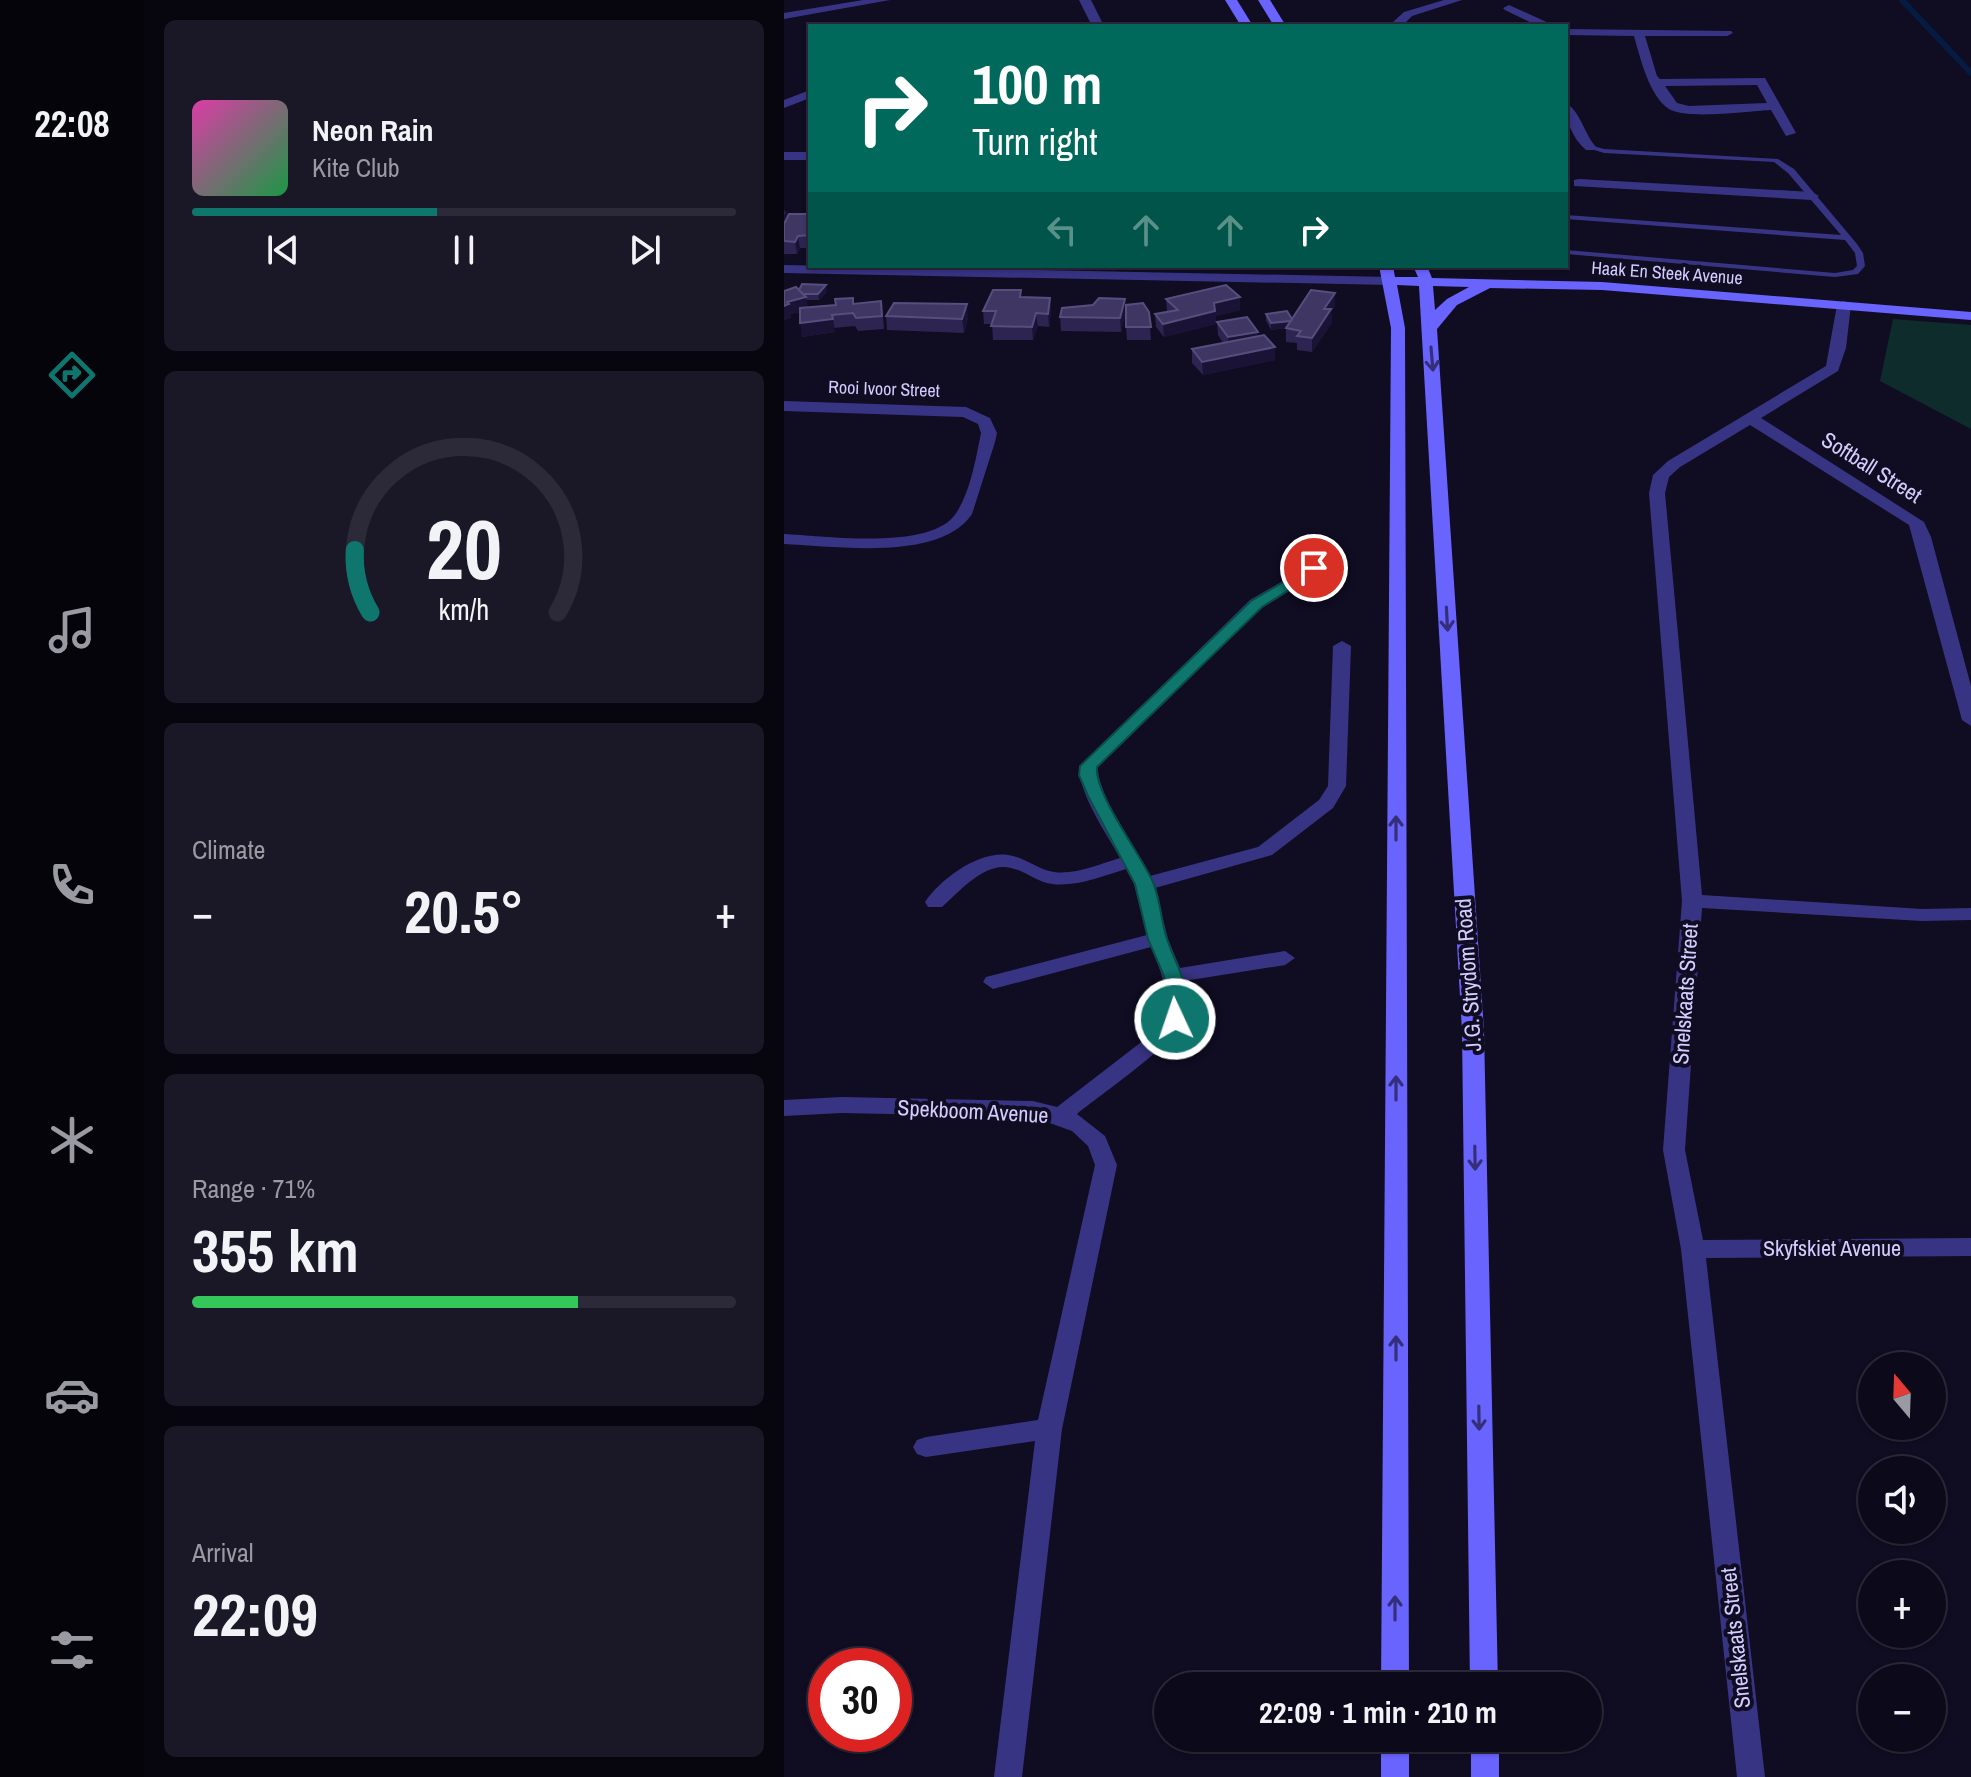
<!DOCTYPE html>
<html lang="en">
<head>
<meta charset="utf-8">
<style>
	:root { --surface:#0c091a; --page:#1a1727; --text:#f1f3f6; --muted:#9a9aa2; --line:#2c2a39; --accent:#0f766e }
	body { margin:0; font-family:"Archivo Narrow",sans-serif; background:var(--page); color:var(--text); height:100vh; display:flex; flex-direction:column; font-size:30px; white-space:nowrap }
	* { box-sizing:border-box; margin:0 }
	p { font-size:26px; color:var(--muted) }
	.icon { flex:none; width:44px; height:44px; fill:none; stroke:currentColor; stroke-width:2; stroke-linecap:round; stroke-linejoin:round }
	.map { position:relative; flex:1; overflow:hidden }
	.sheet { display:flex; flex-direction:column; gap:20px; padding:20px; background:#07050e; width:640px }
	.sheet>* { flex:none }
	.hud { position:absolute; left:24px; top:24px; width:760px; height:244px; border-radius:0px; box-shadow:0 2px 6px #0004,0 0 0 2px var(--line); background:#00695c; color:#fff; overflow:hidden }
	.needle { width:52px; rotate:341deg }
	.tools { position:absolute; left:1074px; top:1352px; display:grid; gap:16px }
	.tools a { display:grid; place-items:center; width:88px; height:88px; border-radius:50%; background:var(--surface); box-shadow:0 2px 6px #0004,0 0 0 2px var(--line); font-size:40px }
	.speed { position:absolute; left:24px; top:1648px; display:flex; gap:16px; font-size:40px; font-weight:700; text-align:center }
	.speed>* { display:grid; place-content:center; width:104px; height:104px; border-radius:50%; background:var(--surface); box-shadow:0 2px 6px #0004,0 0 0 2px var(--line); line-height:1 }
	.speed .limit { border:12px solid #d22; background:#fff; color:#111 }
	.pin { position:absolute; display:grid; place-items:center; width:68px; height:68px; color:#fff; margin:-34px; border:4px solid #fff; border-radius:50%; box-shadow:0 2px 8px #0007 }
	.me { position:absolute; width:88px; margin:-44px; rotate:357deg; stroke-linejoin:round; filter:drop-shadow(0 0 6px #0008) }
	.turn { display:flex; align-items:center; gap:28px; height:168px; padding:0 32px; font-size:36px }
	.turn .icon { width:104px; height:104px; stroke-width:2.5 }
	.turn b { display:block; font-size:56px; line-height:68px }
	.lanes { display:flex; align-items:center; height:76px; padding:0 32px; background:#0003; justify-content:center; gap:40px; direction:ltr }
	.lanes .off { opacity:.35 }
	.big { font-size:60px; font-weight:700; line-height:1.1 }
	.sheet .tile { flex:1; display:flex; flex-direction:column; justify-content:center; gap:12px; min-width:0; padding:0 28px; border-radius:12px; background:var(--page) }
	.sheet .dial { align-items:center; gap:0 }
	.dial svg { height:208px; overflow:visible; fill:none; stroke:var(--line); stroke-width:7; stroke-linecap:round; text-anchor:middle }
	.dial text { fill:var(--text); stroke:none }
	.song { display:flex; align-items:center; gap:24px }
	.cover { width:96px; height:96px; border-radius:12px; background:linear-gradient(135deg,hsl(320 70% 55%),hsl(140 70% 35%)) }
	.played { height:8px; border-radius:4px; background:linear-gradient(90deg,var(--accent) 45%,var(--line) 45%) }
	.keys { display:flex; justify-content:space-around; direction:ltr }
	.heat { display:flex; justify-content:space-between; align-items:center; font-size:44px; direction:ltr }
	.charge { height:12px; border-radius:6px; background:linear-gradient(90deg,#34c759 71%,var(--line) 0) }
	.trip { position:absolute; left:370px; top:1672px; width:448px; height:80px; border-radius:40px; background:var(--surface); box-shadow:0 2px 6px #0004,0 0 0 2px var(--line); font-weight:700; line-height:80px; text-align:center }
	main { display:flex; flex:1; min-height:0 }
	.menu { display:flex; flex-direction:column; width:144px; justify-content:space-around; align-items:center; background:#05040a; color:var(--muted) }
	.menu .icon { width:56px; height:56px }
	.menu .active { color:var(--accent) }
	.menu b { font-size:36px; color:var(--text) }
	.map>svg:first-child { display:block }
	.green { fill:#0f2c2c }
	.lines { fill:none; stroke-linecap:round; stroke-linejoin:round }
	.stream { stroke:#061b41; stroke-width:6 }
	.lane { fill:#383484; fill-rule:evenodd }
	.street { fill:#383484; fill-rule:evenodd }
	.secondary { fill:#6a64ff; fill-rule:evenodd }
	.wall { fill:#2d2451 }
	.shaded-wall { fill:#1a1336 }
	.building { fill:#3f3664; stroke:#564e7c; stroke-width:2 }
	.oneway { stroke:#342f7a }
	.route { fill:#0f766e; stroke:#0a4d48; stroke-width:2 }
	.labels { text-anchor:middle; stroke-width:8; stroke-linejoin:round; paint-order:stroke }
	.far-street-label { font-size:18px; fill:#d3cdff; stroke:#100c22 }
	.street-label { font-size:22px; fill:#d3cdff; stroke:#100c22 }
</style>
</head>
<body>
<main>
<nav class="menu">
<b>22:08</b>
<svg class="icon active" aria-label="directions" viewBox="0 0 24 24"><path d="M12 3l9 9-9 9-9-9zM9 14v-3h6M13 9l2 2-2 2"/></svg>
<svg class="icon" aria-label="music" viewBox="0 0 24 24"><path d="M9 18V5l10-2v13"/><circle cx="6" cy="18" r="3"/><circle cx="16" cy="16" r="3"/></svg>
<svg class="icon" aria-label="phone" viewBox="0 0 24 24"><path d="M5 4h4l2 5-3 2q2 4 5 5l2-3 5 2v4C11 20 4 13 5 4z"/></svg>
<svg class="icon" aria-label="climate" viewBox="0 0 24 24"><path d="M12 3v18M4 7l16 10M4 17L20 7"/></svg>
<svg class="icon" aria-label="car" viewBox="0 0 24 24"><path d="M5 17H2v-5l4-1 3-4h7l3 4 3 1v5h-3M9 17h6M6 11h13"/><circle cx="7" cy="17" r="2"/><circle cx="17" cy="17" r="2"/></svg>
<svg class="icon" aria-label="filters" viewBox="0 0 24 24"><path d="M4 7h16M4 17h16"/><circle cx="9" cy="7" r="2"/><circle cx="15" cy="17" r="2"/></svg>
</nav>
<section class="sheet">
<div class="tile">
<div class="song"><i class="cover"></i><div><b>Neon Rain</b><p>Kite Club</p></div></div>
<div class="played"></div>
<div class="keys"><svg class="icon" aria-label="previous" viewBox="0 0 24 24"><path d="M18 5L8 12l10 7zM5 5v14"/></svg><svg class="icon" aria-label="pause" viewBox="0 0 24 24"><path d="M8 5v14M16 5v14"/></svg><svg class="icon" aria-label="next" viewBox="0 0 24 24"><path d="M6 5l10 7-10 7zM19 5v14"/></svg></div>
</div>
<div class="tile dial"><svg viewBox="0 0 100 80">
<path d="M14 69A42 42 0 1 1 86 69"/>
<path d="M14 69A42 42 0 0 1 8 45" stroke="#0f766e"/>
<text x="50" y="56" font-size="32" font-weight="700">20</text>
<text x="50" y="72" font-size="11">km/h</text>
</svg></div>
<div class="tile"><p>Climate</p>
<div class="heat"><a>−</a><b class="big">20.5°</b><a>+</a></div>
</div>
<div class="tile"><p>Range · 71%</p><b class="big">355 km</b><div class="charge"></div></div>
<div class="tile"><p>Arrival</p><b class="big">22:09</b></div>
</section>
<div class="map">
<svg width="1187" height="1777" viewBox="0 0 1187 1777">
	<rect width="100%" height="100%" fill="#100c22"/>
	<path class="green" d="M1109,319L1187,325V429L1096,381Z"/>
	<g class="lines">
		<path class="stream" d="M1118,0L1187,73"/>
		<path class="lane" d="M806,145L820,149L994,159L1010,169L1073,244L1079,253L1081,266L1074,274L1051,277L782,254V250L1051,273L1069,270L1073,266L1071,253L1061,240L782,219V215L1057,235L1004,173L990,162L820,153L804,148V146Z"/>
		<g class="street">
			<path d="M79,0H106L0,19V13Z"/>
			<path d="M295,0H307L320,26H308Z"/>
			<path d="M660,0H678L628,16L621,23L623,26H611L609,22L620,12Z"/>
			<path d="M725,5L767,24L769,26H754L721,10L719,8Z"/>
			<path d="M782,29L947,31L949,33L943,36H861L873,76L876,79L981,78L1012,133L1002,136L987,110C964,111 904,120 885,109C865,96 856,57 850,36L782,35ZM973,85L983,103L905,106L893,103L881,86Z"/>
			<path d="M26,90V98L0,108V100Z"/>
			<path d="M782,103C796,111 801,135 812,147L810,150H802C788,138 782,121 782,103Z"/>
			<rect x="0" y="152" width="26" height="8"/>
			<path d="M795,179L1028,192L1035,196L1028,200L790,186V180Z"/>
			<path d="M0,265L607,277L614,281L607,285L0,273Z"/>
			<path d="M1060,301L1067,305L1062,348L1054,371L977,418L1140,522L1147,537L1187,686V726L1178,720L1125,525L966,425L896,467L885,477L881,493L918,895L1138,909L1187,908V920L1138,921L918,908L901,1150L919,1240L1187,1238V1256L922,1258L981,1777H953L897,1249L879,1150L898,901L865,493L869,475L884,461L1042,366L1053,305Z"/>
			<path d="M0,401L182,407L206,418L213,433L211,442L188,514C156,562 51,546 0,544V534C40,536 143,550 170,516C186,495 192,458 197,433L194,424L179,417L0,411Z"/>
			<path d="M530,563L538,568L536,572L478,608L314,767C312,791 354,855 366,876L474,847L535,800L544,786L549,646L558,641L567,646L562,786L549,808L488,855L371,888L384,939L396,968L501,951L511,958L501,965L400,981C402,993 406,1007 402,1019C393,1042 316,1095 293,1114L321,1136L333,1165L278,1429L238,1777H210L251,1441L142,1457L133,1454L129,1447L133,1440L142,1437L254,1420L311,1165L304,1146L288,1131L249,1117L58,1113L0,1116V1100L58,1097L249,1101L273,1107L369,1033C391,1004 380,979 367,947L209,989L199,982L202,977L363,935L350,884L342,869C319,876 293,887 268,884C252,882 242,871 227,868C201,861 176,891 158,907H144L141,902C157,879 194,851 224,855C241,857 254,870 270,872C292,875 315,864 336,858C323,834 293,792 296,766L466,600Z"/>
		</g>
		<g class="secondary">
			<path d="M441,0H453L469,26H457Z"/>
			<path d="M474,0H486L502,26H490Z"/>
			<path d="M595,266H609L611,277H634L629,266H643L648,278L818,282L1187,312V320L818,290L706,288L673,305L653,329L700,1031L714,1686H686L678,1031L635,286L613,285L621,328L625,1686H597L607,328ZM649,286L685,287L663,299L651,310Z"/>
			<rect x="597" y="1738" width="28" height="39"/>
			<rect x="687" y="1738" width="28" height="39"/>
		</g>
	</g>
	<g class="wall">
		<path d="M0,210L4,216L26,214V248H16L13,254H0Z"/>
		<path d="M15,290L43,292L35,300H22L24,308L70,304L99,315L100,329L74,331L71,326L50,328L51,332L18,337L16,312L6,314L7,318L0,320V291Z"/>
		<path d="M551,293V306L547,312L548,323L528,352L513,350V343L502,342V328L487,330L482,320V314L508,319Z"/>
		<path d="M238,297L266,298L267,311L265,327L254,326L249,340H209L208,324H200L199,311Z"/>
		<path d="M456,297V310L432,316V324L380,337L372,327L371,314L383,312L382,299Z"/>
		<path d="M341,299L342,312L337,332L277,331L276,317L309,305Z"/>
		<path d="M365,312L367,340H343L342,327Z"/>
		<path d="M102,316L184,318L180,333L103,330Z"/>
		<path d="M433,322L474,336L491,360L419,375L408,363V349L439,343L434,335Z"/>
	</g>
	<g class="shaded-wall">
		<path d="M3,210L5,222L0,231V215Z"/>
		<path d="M14,236L16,248L13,254L11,242Z"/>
		<path d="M42,285L43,292L35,300L34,294Z"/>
		<path d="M551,293V306L547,312L548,323L528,352V338L540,309Z"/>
		<path d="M22,297L24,310L6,314L7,318L0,320V306L3,302Z"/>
		<path d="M456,297V310L432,316V324L380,337L379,324L430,303Z"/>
		<path d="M266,298L267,311L265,327L264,314Z"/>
		<path d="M341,299L342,312L337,332L336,318Z"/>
		<path d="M183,304L184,318L180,333L178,319Z"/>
		<path d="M252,313L254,326L249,340L248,327Z"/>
		<path d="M49,319L51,332L18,337L16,323Z"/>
		<path d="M509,320V327L487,330V323Z"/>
		<path d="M474,332V345L444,350V337Z"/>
		<path d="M491,347V360L419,375L418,362Z"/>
	</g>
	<g class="building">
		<path d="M5,214H26V235L14,236L11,242L0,241V224Z"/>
		<path d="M18,284L42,285L34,294H19L15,290Z"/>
		<path d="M442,285L456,297L430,303L431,311L379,324L371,314L394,310L382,299Z"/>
		<path d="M12,287L22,297L3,302L5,304L0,306V291Z"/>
		<path d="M209,290H237L236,297L266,298L264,314L252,313L248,327L207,326L212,311H199Z"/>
		<path d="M527,290L551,293L540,309H547L528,338L513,336L517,331L502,328Z"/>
		<path d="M69,298V304L97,301L98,316L72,318L69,313L48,315L49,319L16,323V308L52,305L51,299Z"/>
		<path d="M315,298L341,299L336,318L276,317L278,308L309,305Z"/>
		<path d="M110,303L183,304L178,319L102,316Z"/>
		<path d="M359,303L365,312L367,327H342V305Z"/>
		<path d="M503,311L508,319L507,321L487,323L482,314Z"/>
		<path d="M463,317L474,332L444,337L433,322Z"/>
		<path d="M480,335L491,347L418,362L408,349Z"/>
	</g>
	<defs><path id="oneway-shaft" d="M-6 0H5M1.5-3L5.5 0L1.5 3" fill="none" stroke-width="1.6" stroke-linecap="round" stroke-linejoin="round" transform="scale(2)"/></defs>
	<g class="oneway">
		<use href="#oneway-shaft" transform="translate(648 359) rotate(85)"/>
		<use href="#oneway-shaft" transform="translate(663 619) rotate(87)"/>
		<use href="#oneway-shaft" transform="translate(612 828) rotate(-90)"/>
		<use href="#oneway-shaft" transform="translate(612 1088) rotate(-90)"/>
		<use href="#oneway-shaft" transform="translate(691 1158) rotate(89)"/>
		<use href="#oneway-shaft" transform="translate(612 1348) rotate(-90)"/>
		<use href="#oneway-shaft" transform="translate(695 1418) rotate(89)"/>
		<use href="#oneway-shaft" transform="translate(611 1608) rotate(-90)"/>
	</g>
	<path class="route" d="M530,564L535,565V571L478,607L313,767C310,793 357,855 369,882C376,899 377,919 382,936C390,963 414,996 398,1024H385L380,976L364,939L351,884L304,796L295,775L296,766L467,601Z"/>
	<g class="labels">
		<g class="far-street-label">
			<text transform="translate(883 273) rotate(4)" y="6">Haak En Steek Avenue</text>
			<text transform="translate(100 389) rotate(2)" y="6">Rooi Ivoor Street</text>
		</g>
		<g class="street-label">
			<text transform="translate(1088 467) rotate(32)" y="8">Softball Street</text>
			<text transform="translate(684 975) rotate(-94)" y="8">J.G. Strydom Road</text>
			<text transform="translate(901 994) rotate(-86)" y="8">Snelskaats Street</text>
			<text transform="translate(189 1111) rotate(3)" y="8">Spekboom Avenue</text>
			<text x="1048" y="1256">Skyfskiet Avenue</text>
			<text transform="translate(951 1638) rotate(-96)" y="8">Snelskaats Street</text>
		</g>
	</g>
</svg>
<div class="tools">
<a><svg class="needle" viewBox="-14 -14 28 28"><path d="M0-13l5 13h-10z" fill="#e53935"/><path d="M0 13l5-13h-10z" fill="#9a9aa2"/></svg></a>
<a><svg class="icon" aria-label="sound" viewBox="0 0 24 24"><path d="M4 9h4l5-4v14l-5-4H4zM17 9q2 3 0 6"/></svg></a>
<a>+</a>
<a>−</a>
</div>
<div class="speed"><div class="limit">30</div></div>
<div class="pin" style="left:530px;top:568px;background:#d93025"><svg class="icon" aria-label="arrive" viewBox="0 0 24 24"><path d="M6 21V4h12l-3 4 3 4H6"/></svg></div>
<svg class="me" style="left:391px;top:1019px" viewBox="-20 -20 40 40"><circle r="17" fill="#0f766e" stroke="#fff" stroke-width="3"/><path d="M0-11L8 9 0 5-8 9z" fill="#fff"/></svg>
<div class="trip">22:09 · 1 min · 210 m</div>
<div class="hud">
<div class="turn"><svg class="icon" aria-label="right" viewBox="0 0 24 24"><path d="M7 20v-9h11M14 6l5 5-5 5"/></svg><div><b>100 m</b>Turn right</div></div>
<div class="lanes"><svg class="icon off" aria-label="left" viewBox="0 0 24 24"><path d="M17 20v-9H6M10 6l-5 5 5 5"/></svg><svg class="icon off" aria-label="ahead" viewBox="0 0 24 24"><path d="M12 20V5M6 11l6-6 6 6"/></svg><svg class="icon off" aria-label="ahead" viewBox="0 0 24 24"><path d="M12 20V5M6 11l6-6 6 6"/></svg><svg class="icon" aria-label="right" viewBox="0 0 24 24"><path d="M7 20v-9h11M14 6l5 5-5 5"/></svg></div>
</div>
</div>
</main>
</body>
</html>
